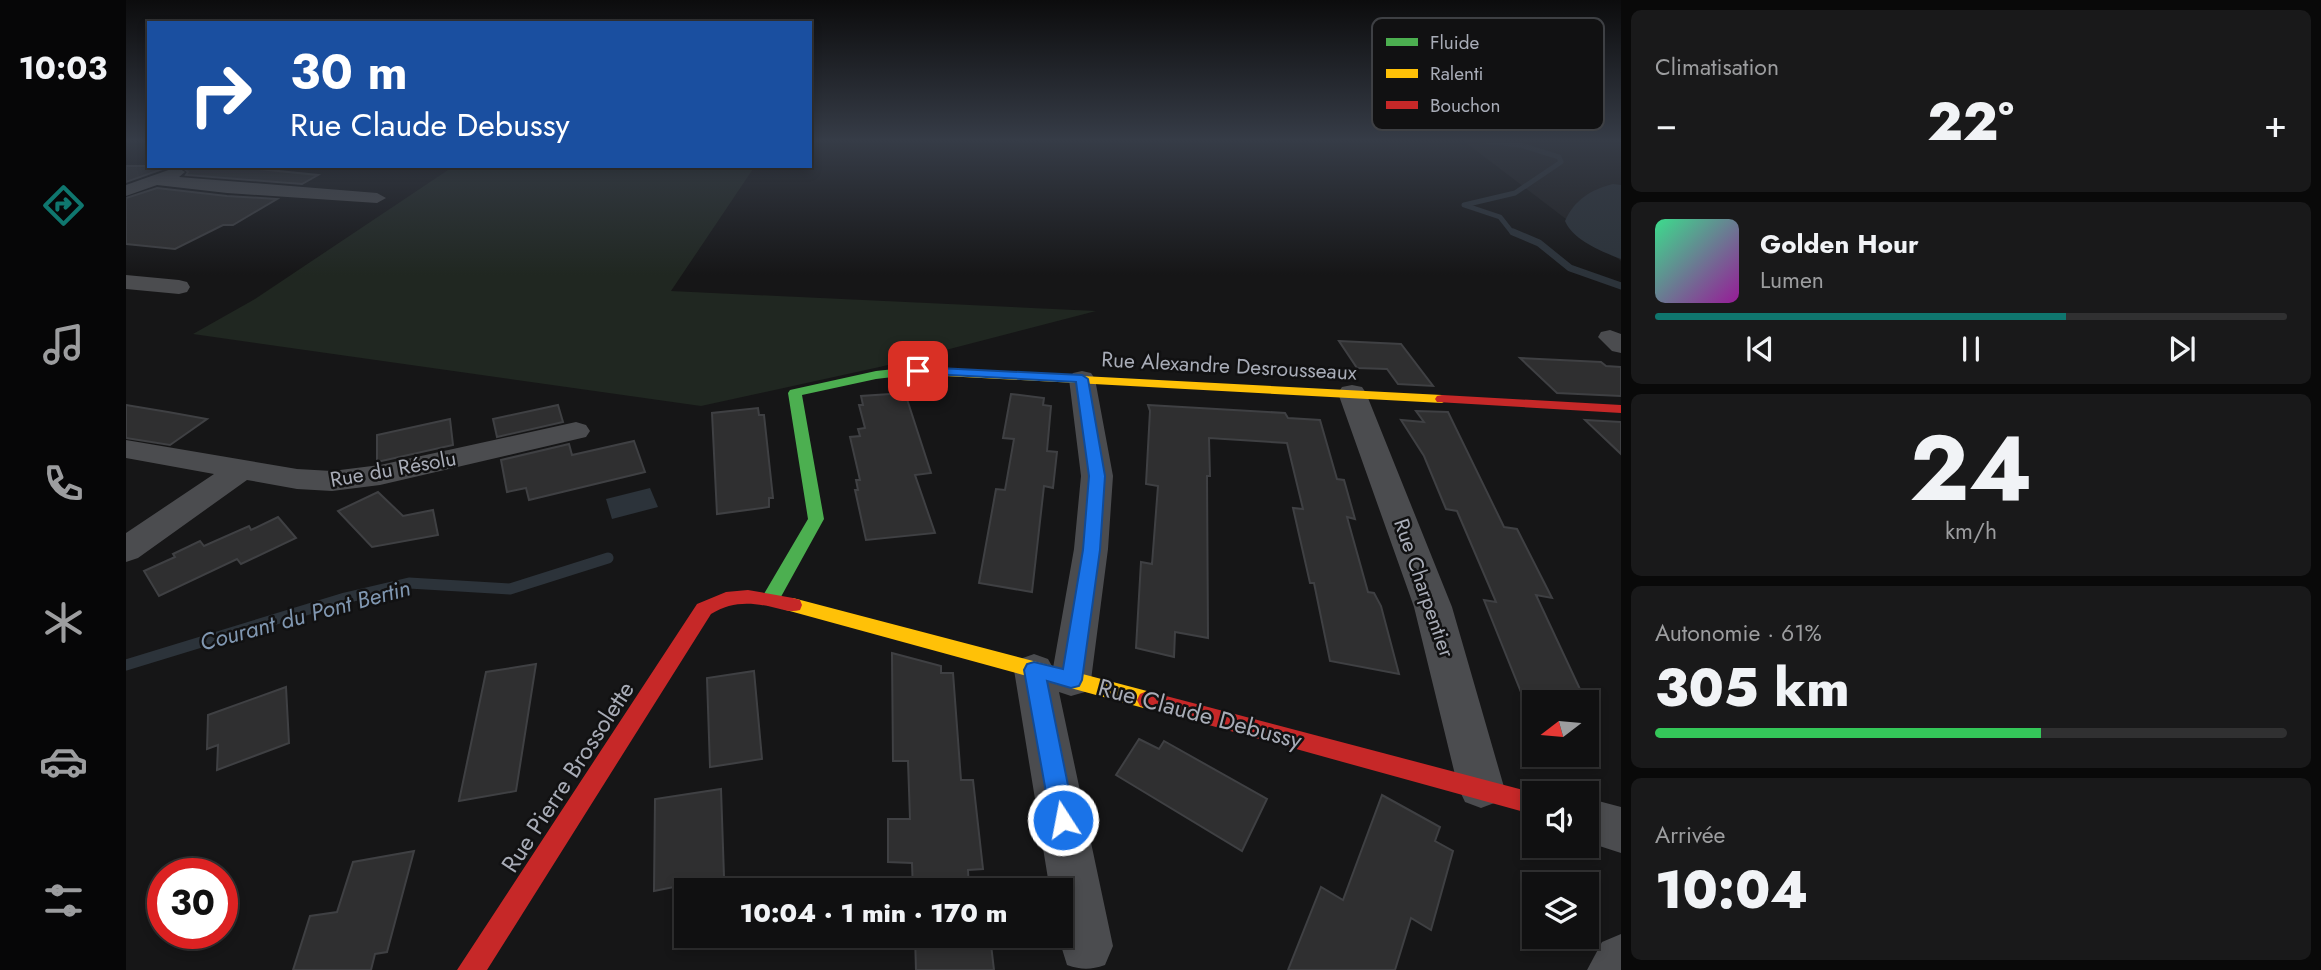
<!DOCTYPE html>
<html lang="fr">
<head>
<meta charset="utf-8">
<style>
	:root { --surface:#101011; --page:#19191a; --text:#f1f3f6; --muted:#9c9d9f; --line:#303031; --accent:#0f766e }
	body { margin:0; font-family:Jost,sans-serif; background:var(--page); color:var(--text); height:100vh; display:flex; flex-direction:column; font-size:26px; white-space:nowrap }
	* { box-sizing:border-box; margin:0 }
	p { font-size:23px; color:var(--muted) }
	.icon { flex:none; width:38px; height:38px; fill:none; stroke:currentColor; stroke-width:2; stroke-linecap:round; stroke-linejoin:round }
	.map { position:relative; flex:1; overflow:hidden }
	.details { display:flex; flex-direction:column; gap:10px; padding:10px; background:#090909; width:700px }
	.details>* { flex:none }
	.guide { position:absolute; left:21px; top:21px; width:665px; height:147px; border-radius:0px; box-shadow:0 4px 10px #0003,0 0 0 2px var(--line); background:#1a4fa0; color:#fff; overflow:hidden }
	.needle { width:46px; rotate:254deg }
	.controls { position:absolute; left:1396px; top:690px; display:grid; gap:14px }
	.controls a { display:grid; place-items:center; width:77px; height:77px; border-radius:0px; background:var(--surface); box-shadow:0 4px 10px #0003,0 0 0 2px var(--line); font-size:35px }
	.speed { position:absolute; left:21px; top:858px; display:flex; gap:14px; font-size:35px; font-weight:700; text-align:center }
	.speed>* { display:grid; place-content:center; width:91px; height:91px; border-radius:50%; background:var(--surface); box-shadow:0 4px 10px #0003,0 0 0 2px var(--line); line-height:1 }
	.speed .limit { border:10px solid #d22; background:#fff; color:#111 }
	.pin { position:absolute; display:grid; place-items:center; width:60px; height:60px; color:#fff; margin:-30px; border-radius:14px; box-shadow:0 4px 10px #0006 }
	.me { position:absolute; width:77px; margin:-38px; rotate:349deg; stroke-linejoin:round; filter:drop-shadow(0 0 5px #0008) }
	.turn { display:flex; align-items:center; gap:24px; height:147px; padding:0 28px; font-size:32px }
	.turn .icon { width:91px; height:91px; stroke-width:2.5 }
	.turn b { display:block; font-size:49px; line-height:60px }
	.big { font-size:52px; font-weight:800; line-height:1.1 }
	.details .widget { flex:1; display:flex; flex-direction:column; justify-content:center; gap:10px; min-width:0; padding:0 24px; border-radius:10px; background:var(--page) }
	.details .dial { align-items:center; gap:0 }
	.dial b { font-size:91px; line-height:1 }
	.song { display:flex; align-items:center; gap:21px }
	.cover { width:84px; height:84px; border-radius:10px; background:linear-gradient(135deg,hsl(150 70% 55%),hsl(300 70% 35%)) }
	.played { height:7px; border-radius:4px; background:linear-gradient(90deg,var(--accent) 65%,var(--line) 65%) }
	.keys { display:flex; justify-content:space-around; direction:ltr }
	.heat { display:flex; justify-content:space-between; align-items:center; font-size:38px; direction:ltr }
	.charge { height:10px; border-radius:5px; background:linear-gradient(90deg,#34c759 61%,var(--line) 0) }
	.trip { position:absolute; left:548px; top:878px; width:399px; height:70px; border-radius:0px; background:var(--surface); box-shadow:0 4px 10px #0003,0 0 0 2px var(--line); font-weight:800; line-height:70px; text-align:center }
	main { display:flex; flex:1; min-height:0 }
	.menu { display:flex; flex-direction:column; width:126px; justify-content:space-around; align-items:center; background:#060607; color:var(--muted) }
	.menu .icon { width:49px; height:49px }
	.menu .current { color:var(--accent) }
	.menu b { font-size:32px; color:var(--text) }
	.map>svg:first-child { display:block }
	.built { fill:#202022 }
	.green { fill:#202721 }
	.water { fill:#2c333a }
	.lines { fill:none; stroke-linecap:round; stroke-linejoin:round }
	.stream-far2 { stroke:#2c333a; stroke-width:5 }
	.stream-far1 { stroke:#2c333a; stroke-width:7 }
	.stream { stroke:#2c333a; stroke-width:11 }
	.building { fill:#2f2f30; stroke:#3f4043; stroke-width:2 }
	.street { fill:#4b4c4f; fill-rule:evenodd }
	.fast { fill:#4caf50; fill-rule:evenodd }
	.slow { fill:#ffc107; fill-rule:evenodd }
	.jam { fill:#c62828; fill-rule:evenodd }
	.route { fill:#1a73e8; stroke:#114b97; stroke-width:2 }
	.labels { text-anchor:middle; stroke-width:5; stroke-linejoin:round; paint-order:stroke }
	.street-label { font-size:21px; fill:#a8acb7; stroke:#111112 }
	.water-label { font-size:23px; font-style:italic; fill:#8097b1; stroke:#111112 }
	.near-street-label { font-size:24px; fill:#a8acb7; stroke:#111112 }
	.key { fill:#111112; stroke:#3e4044; stroke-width:2 }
	.key-label { font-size:19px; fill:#a8acb7 }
</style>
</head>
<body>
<main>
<nav class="menu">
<b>10:03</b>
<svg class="icon current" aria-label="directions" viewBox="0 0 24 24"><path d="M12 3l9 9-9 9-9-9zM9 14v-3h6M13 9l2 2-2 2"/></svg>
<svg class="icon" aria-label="music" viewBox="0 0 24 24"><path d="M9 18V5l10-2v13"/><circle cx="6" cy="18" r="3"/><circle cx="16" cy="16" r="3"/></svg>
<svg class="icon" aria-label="phone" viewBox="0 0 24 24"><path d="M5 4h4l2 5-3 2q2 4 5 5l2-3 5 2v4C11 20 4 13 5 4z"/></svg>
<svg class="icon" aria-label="climate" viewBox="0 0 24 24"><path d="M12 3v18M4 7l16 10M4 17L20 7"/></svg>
<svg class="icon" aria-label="car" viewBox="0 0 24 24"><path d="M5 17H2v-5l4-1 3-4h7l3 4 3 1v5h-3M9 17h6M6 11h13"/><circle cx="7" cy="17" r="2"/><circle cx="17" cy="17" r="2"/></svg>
<svg class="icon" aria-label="filters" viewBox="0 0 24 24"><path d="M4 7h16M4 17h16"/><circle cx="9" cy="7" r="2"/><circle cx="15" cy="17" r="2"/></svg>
</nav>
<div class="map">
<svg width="1495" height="970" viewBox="0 0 1495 970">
	<rect width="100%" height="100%" fill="#161617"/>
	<path class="built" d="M1335,139H1495V261Z"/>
	<path class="green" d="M328,166H629L545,291L970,311L758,366L575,406L67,334L129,299Z"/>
	<g class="water">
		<path d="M1487,184L1495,185V259C1476,252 1447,240 1439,221C1448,200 1466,189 1487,184Z"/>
		<path d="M524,488L532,507L486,519L480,499Z"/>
	</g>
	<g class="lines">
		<path class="stream-far2" d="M1339,139L1394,145L1433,157L1435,162L1389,193L1338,205L1374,217L1385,231L1391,234"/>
		<path class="stream-far1" d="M1387,232L1413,243L1444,268L1495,286"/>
		<path class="stream" d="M0,665L219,598L283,583L384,589L482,558"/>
	</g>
	<g class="building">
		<path d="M0,166H45L0,182Z"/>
		<path d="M55,166H133V169L192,175L176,184L60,175L62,172Z"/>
		<path d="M31,188L101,196L151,199L107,225H97L49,249L0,244V198Z"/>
		<path d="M1213,341L1275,344L1307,386L1272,384L1261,369L1231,368Z"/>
		<path d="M1394,358L1475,362L1480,366L1495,367V396L1431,393Z"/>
		<path d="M779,393L805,473L789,475L809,533L740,540L729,490H732L730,480H734L724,437L734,436L732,429L739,428L733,405H737L735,396Z"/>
		<path d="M885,394L918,398L917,405L925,406L921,451L931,452L927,488L918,486L906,592L853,583L870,489L879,490L888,439L877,438Z"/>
		<path d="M0,405L42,412L81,419L44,445L0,438Z"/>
		<path d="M432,405L437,422L371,437L367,419Z"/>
		<path d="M1022,405L1159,413L1162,418L1194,420L1211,479L1218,480L1229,519L1221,517L1242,592L1248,593L1255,606L1273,674L1204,661L1188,583H1184L1167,508L1177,509L1161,443L1083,438L1084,476H1081L1082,638L1049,632L1048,657L1010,648L1015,562L1026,564L1032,486L1020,484L1024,411Z"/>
		<path d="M632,408L633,415H638L647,498H643V507L591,514L586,413Z"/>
		<path d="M1290,411L1322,412L1378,527L1391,529L1426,598L1410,595L1460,702H1399L1358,600L1370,602L1331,511L1320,509L1298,456L1275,420L1298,422Z"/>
		<path d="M324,419L327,445L251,462V435Z"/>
		<path d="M1459,420L1495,422V454Z"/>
		<path d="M508,441L519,472L403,500L400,488L381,492L375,460L443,444L446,455Z"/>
		<path d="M252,492L277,516L307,510L312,535L246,547L212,511Z"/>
		<path d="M152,517L170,538L115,564L111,559L33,596L18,571L49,557L47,554L74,541L78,546L123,526L125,530Z"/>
		<path d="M766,653L815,666V673H827L835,780H847L857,869L842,870L843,891H787L786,863L762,862V819H784L782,761H767Z"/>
		<path d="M410,664L390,791L333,801L360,672Z"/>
		<path d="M628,671L636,759L584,767L581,678Z"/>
		<path d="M160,687L163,743L91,770L92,745L81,749L82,715Z"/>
		<path d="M1013,739L1033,749L1038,741L1141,799L1116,851L990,775Z"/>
		<path d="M595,789L598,877L528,891L529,799Z"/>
		<path d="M1256,795L1314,827L1309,841L1327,851L1305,930L1285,918L1269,970H1162L1195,887L1217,900Z"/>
		<path d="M288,851L261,952L249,954L245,970H167L184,916L211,912L227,862Z"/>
		<path d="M789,936H864L868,970H790Z"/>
	</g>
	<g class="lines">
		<g class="street">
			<path d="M51,167L59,172L53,177L251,193L260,198L251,203L101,193L31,185L0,196V185Z"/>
			<path d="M0,275L53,280L61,282L64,287L61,292L53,294L0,289Z"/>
			<path d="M1484,330L1495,334V353L1486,351L1472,337L1475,332Z"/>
			<path d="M956,371L965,373L969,379L987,476L982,549L965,680L959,692L945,696L933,692L987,946L979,965C964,970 956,970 941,965L932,936H934V891H924L888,670L894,659L908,654L922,659L927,668L948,549L955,476L943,379L947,373Z"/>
			<path d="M1226,385L1236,387L1240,393L1326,607L1378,787L1371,802L1355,808L1339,802L1332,787L1288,607L1212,393L1216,387Z"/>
			<path d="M450,422L460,425L464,431L460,437L254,485L206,491L171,489L121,480L12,558L0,562V533L88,474L0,458V440L171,469L206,471L254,465Z"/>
			<path d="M1461,798L1495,807V853L1461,842Z"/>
			<path d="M1495,934V970H1461L1476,942Z"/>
		</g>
		<path class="fast" d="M787,367L792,368V374L750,379L676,395L698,519L651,604L644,606L637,604L635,599L682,519L662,393L664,390L750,371Z"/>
		<g class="slow">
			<path d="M787,367L1316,395L1323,399L1316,403L782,374V368Z"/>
			<path d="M667,598L1021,691L1028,694L1031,700L1028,706L1021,709L660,610L658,605L660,600Z"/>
		</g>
		<g class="jam">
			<path d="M1316,395L1495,405V413L1311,402L1309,399L1311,396Z"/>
			<path d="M622,590L667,598L674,600L676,605L674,610C664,613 655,609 646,607C623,602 605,602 585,614L361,970H331L571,604L600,592Z"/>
			<path d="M1021,691L1409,793V815L1014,706L1011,700L1014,694Z"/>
		</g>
	</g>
	<linearGradient id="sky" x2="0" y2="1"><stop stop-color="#0c0c0d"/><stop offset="0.51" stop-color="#363c47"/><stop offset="1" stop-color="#363c47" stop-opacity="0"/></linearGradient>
	<rect width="1495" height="275" fill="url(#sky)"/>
	<path class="route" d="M792,367L956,375L962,379L979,476L974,550L956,680L953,686L945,688L921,681L949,820L945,828L937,831L928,828L925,820L898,670L901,664L908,662L937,669L957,550L963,476L950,382L788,373V368Z"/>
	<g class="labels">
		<g class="street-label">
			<text transform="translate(1103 366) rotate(3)" y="7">Rue Alexandre Desrousseaux</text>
			<text transform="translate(267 469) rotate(-10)" y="7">Rue du Résolu</text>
			<text transform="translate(1298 588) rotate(71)" y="7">Rue Charpentier</text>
		</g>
		<g class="water-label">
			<text transform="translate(179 615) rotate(-15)" y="8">Courant du Pont Bertin</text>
		</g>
		<g class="near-street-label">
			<text transform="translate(1074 714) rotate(15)" y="8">Rue Claude Debussy</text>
			<text transform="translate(442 777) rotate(-57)" y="8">Rue Pierre Brossolette</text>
		</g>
	</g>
	<rect x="1246" y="18" width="232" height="112" rx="10" class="key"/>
	<rect x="1260" y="38" width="32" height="8" fill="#4caf50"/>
	<rect x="1260" y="69" width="32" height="9" fill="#ffc107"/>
	<rect x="1260" y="101" width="32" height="8" fill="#c62828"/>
	<g class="key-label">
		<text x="1304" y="49">Fluide</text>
		<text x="1304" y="80">Ralenti</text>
		<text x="1304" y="112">Bouchon</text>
	</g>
</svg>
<div class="controls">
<a><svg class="needle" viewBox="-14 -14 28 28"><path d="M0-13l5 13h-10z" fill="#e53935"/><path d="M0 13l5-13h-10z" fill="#9c9d9f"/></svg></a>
<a><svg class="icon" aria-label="sound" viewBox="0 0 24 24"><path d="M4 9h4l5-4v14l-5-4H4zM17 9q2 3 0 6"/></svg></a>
<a><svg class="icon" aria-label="layers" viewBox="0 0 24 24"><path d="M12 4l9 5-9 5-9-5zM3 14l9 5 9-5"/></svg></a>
</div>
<div class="speed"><div class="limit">30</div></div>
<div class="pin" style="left:792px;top:371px;background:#d93025"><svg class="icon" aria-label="arrive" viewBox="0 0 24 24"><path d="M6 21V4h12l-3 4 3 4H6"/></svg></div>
<svg class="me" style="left:937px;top:820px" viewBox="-20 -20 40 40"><circle r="17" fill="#1a73e8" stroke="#fff" stroke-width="3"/><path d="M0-11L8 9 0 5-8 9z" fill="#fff"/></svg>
<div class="trip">10:04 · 1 min · 170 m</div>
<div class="guide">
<div class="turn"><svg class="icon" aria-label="right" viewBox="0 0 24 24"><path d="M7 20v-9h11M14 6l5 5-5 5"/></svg><div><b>30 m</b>Rue Claude Debussy</div></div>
</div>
</div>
<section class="details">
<div class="widget"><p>Climatisation</p>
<div class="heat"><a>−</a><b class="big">22°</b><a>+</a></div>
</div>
<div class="widget">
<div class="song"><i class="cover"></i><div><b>Golden Hour</b><p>Lumen</p></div></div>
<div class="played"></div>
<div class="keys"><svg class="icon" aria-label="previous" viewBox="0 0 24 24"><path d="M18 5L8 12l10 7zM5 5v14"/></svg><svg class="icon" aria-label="pause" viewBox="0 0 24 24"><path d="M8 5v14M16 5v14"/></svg><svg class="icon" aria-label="next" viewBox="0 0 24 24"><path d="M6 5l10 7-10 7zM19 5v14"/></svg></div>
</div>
<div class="widget dial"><b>24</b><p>km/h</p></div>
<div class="widget"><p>Autonomie · 61%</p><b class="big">305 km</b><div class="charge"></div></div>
<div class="widget"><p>Arrivée</p><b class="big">10:04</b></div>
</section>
</main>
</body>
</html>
